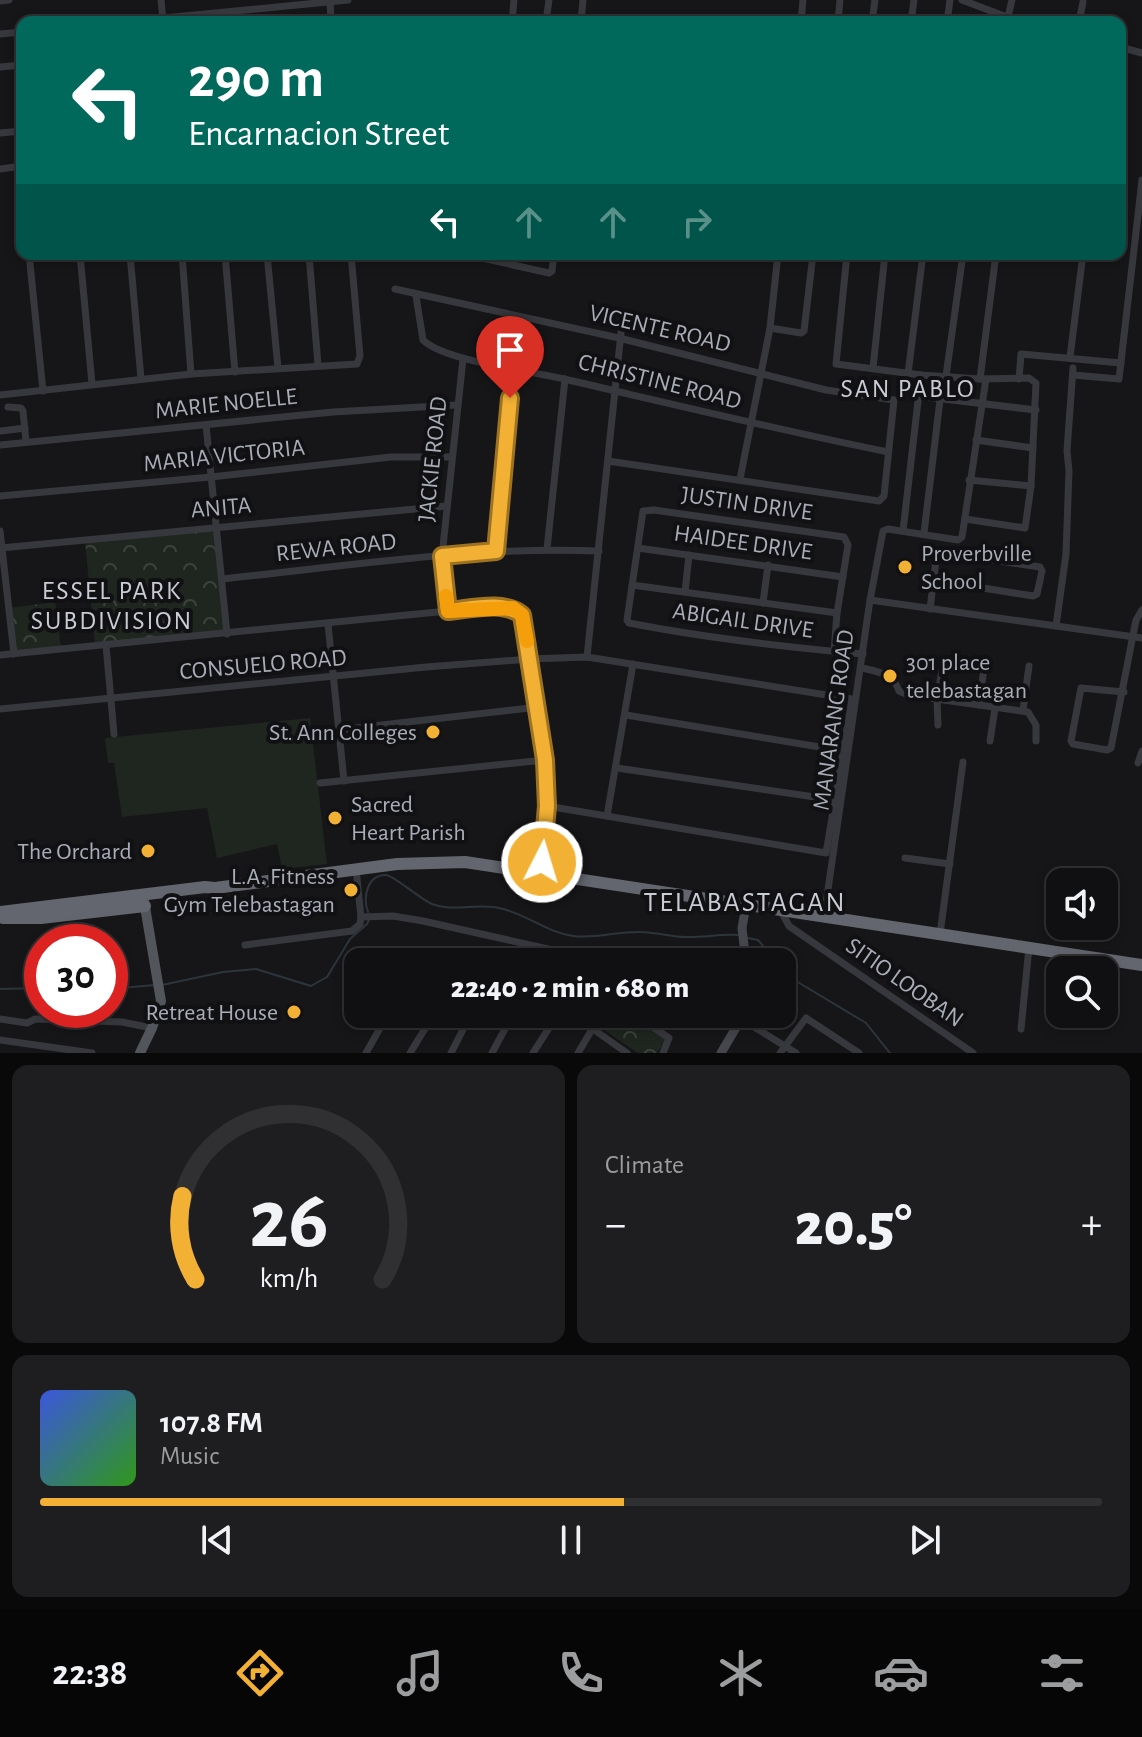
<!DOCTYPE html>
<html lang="en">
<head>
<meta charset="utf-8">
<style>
	:root { --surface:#101012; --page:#1e1e20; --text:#f1f3f6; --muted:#9c9d9f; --line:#303032; --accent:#f2b134 }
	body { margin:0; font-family:"Alegreya Sans",sans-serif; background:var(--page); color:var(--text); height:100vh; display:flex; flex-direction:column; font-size:30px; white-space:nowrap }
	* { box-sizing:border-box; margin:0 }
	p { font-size:26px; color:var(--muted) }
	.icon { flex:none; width:44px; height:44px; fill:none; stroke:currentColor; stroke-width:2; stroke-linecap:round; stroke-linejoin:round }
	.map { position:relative; height:1053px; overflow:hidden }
	.panel { display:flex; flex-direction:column; gap:12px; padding:12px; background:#09090a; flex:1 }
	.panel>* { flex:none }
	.banner { position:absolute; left:16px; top:16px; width:1110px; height:244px; border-radius:16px; box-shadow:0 4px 12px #0003,0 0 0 2px var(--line); background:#00695c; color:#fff; overflow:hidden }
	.controls { position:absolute; left:1046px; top:868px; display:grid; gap:16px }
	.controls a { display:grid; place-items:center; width:72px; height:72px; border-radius:16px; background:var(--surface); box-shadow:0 4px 12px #0003,0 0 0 2px var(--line); font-size:40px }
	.speed { position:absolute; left:24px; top:924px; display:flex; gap:16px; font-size:40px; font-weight:700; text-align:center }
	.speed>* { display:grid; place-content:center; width:104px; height:104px; border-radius:50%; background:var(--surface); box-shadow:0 4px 12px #0003,0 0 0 2px var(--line); line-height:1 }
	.speed .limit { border:12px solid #d22; background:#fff; color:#111 }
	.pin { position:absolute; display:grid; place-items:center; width:68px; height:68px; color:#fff; margin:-82px -34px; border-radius:50% 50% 50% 0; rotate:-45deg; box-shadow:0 0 8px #0007 }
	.pin .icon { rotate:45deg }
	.me { position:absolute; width:88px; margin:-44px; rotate:5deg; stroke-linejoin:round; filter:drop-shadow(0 0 6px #0008) }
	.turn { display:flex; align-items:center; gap:28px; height:168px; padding:0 40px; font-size:36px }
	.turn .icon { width:104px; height:104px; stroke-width:2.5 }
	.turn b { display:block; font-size:56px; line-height:68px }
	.lanes { display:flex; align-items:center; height:76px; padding:0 40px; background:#0003; justify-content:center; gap:40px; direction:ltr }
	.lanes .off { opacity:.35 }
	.big { font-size:60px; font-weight:800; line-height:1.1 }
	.panel .widget { flex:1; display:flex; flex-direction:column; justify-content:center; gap:12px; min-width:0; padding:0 28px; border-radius:16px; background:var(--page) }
	.panel .dial { align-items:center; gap:0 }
	.dial svg { height:208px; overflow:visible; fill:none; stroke:var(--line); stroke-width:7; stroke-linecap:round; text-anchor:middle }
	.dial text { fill:var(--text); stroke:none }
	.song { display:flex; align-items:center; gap:24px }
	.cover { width:96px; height:96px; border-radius:12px; background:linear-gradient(135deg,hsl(230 70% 55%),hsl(110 70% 35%)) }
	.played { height:8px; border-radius:4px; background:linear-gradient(90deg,var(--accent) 55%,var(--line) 55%) }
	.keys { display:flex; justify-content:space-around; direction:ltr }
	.heat { display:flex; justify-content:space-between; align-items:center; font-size:44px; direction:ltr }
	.panel .tiles { flex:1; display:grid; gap:12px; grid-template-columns:1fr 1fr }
	.widget:last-child { grid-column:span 2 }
	.trip { position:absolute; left:344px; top:948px; width:452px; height:80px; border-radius:16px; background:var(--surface); box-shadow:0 4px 12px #0003,0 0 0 2px var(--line); font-weight:800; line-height:80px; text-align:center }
	.dock { display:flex; height:128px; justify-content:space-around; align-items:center; background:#060607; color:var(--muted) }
	.dock .icon { width:56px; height:56px }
	.dock .active { color:var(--accent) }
	.dock b { font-size:36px; color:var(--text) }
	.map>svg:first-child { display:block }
	.grass { fill:#1e261f }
	.forest { fill:url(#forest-crowns) }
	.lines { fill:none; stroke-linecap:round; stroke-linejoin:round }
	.stream { stroke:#2c353c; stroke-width:2 }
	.street { stroke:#37383d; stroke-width:7 }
	.secondary { stroke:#45474d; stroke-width:9 }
	.primary { stroke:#53555c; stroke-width:10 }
	.highway { stroke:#63666e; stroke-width:12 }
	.route-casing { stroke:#9d7322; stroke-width:20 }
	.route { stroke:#f2b134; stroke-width:14 }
	.slow { stroke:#f59e0b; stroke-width:14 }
	.poi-dot { fill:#f2b134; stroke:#111113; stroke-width:3 }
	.labels { text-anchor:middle; stroke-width:8; stroke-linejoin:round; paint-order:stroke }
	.street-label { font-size:24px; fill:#a8adb8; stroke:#111113 }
	.poi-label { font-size:24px; fill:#a8adb8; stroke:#111113; text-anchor:end }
	.neighbourhood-label { font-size:26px; letter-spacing:2px; fill:#c9ccd4; stroke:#111113 }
	.quarter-label { font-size:28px; letter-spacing:2px; fill:#c9ccd4; stroke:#111113 }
</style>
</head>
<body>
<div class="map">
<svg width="1142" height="1053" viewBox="0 0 1142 1053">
	<defs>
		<pattern id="forest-crowns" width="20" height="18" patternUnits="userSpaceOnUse" patternTransform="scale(2)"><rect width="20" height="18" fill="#1e261f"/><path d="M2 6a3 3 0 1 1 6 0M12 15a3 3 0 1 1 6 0" fill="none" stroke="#3c433d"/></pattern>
	</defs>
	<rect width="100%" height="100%" fill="#161618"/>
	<path class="grass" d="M310,718L327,864L282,869L277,844L217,858L207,808L122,817L114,763H108L105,738Z"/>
	<g class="forest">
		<path d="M215,530L224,632L95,644L85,541Z"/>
		<path d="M55,602L61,648L14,653L9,608Z"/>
		<path d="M608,1014H625L666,1040L657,1053H638L600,1027Z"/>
	</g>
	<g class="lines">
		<g class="stream">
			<path d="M368,912C363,899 366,875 386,875C393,875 420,899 432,904C452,912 478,903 499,908C525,913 546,932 573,936C596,939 618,931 641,932C657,932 673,938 689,937C706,937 721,934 738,935"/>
			<path d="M748,938L758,940L777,962"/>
			<path d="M782,968L791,978L866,1023L890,1053"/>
			<path d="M162,985L223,972L256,969L311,986L327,977L350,939L367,924L370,918"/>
			<path d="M0,989L42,988"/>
			<path d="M110,989L155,985"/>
		</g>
		<g class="street">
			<path d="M161,0L163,20"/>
			<path d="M330,0L331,22"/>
			<path d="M962,0L1020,22"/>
			<path d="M0,1L9,0"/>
			<path d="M1008,17L1012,0"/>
			<path d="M122,22L348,0"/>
			<path d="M469,22H487"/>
			<path d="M512,22L514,0"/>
			<path d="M546,22L549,0"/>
			<path d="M581,22L583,0"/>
			<path d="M801,22L803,0"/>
			<path d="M838,22L840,0"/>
			<path d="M872,22L875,0"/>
			<path d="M911,22L914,0"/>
			<path d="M947,22L950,0"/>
			<path d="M1079,22L1083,2"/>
			<path d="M0,34L22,32"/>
			<path d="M1120,47L1142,53"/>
			<path d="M0,67L22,65"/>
			<path d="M0,133L22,131"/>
			<path d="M0,169L22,166"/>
			<path d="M29,254L43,391"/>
			<path d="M80,254L92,384"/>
			<path d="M130,254L141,379"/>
			<path d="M182,254L191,374"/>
			<path d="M225,254L235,372"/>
			<path d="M267,254L278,368"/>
			<path d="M309,254L318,365"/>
			<path d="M464,254L549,273L552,271L554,254"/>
			<path d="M847,254L836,364L921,375L980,379L1029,378L1036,383L1031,486L1025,528L965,519"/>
			<path d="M395,289L619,338L826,390L894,400L884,496L879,501L608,461"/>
			<path d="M416,296L423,340C444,361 531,371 564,379C672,404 779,430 888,452"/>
			<path d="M770,328L801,333L804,331L813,254"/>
			<path d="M1070,357L1083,254"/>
			<path d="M873,368L885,254"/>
			<path d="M908,374L923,254"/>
			<path d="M1073,375L1119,379L1142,180"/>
			<path d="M946,376L963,254"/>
			<path d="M980,379L996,254"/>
			<path d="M1019,379L1021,354L1121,363"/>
			<path d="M0,395L191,374L357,364L360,356L351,254"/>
			<path d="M918,396L1036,410"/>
			<path d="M8,407L21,408L23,411L26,442"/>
			<path d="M206,425L227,634"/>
			<path d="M1,431L25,428"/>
			<path d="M976,440L1033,448"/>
			<path d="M0,445L333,412L457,405"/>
			<path d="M740,479L770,328L778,254"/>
			<path d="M969,480L1031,486"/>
			<path d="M0,496L211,477L391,457H452"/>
			<path d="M0,531L14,654"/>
			<path d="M903,531L921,375"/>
			<path d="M924,533L940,400"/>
			<path d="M0,548L447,506"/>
			<path d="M638,548L843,577"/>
			<path d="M547,549L565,379"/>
			<path d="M496,551L513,367"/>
			<path d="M222,579C347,566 473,546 599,551"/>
			<path d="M632,585L837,613"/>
			<path d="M685,592L689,555"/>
			<path d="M870,600L1142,638"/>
			<path d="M763,603L768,565"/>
			<path d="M930,609L937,552L1040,567L1042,571L1037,594L1033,596L933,580"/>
			<path d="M448,611L442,556L463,359"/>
			<path d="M328,624L344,781"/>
			<path d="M1056,626L1066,554L1069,471L1067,451L1073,368"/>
			<path d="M106,645L114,734"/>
			<path d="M834,652L837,613L848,545L844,537L654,510L643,511L627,620L629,623C706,638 785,647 863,654"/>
			<path d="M0,655L448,611L513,608L522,615L526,633L547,784L541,873"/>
			<path d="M587,657L623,314"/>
			<path d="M862,668C879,672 893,673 899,691L908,695L1028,712L1036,725V741"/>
			<path d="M1124,692L1081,688L1071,741L1073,744L1107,750L1111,748L1136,620L1142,610"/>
			<path d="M979,705L985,661"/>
			<path d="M0,709L426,667L530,659L587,657L852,699L826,853L547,806"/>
			<path d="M1023,710L1029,666"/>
			<path d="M626,715L844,751"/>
			<path d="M938,725L937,698L944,660"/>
			<path d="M338,730L538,707"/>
			<path d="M990,741L995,708"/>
			<path d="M1138,763L1142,751"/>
			<path d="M617,768L835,800"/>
			<path d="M320,783L545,760"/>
			<path d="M607,816L633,664"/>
			<path d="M905,858L950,864"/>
			<path d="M781,911L789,926L973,1053"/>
			<path d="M361,917L393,916L423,921L584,957L650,962"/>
			<path d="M824,917L870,600L883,531L888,529L958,540L962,537L986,379"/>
			<path d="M940,934L963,762"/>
			<path d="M245,945L352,931L360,924L361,917L356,869"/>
			<path d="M563,1014L593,1029L627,1053"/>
			<path d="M633,1014L669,1038L663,1053"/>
			<path d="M733,1014L796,1053"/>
			<path d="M0,1019L27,1023L35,1019L122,1022L152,1028"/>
			<path d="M1021,1029L1029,947"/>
			<path d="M0,1040L92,1053"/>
			<path d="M366,1053L388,1014"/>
			<path d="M410,1053L434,1014"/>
			<path d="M451,1053L471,1014"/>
			<path d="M492,1053L513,1014"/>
			<path d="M533,1053L558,1014"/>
			<path d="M578,1053L601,1014"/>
			<path d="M780,1053L806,1018L859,1053"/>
		</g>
		<g class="secondary">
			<path d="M746,905L742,928L746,962"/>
			<path d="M721,1053L744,1014"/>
		</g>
		<path class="primary" d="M140,1053L152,1028L161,1001L144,901"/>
		<g class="highway">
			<path d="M0,912L205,887L215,888L397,864L465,862L1142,965"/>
			<path d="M3,918H41L145,906"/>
		</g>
	</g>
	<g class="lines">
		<defs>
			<path id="route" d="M510,398L496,551L442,556L448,611C471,609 503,600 522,615L545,760L547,806L542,862"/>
		</defs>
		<use href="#route" class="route-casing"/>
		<use href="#route" class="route"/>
		<path class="slow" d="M446,596L448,611L513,608L522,615L527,641"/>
	</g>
	<g class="poi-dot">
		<circle cx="905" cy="567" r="8"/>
		<circle cx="890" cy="676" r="8"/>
		<circle cx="433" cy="732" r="8"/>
		<circle cx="335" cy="818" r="8"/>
		<circle cx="148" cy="851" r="8"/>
		<circle cx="351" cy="890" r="8"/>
		<circle cx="294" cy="1012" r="8"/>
	</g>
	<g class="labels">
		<g class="street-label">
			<text transform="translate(660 328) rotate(13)" y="8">VICENTE ROAD</text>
			<text transform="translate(660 381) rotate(14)" y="8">CHRISTINE ROAD</text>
			<text transform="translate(226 403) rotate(-6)" y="8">MARIE NOELLE</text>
			<text transform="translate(224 455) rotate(-6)" y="8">MARIA VICTORIA</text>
			<text transform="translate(432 459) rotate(-84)" y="8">JACKIE ROAD</text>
			<text transform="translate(747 503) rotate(8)" y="8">JUSTIN DRIVE</text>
			<text transform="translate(221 507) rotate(-5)" y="8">ANITA</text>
			<text transform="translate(743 542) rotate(8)" y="8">HAIDEE DRIVE</text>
			<text transform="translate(336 547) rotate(-6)" y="8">REWA ROAD</text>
			<text transform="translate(743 620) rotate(8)" y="8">ABIGAIL DRIVE</text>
			<text transform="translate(263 664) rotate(-5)" y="8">CONSUELO ROAD</text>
			<text transform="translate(833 720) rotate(-82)" y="8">MANARANG ROAD</text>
			<text transform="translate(905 982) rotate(35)" y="8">SITIO LOOBAN</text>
		</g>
		<g class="poi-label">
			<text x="921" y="561" text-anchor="start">Proverbville<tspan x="921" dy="28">School</tspan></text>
			<text x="906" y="670" text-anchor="start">301 place<tspan x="906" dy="28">telebastagan</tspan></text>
			<text x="417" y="740">St. Ann Colleges</text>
			<text x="351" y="812" text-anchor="start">Sacred<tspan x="351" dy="28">Heart Parish</tspan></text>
			<text x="132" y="859">The Orchard</text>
			<text x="335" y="884">L.A. Fitness<tspan x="335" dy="28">Gym Telebastagan</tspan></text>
			<text x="278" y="1020">Retreat House</text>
		</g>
		<g class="neighbourhood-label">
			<text x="908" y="397">SAN PABLO</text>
			<text x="112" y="599">ESSEL PARK<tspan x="112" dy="30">SUBDIVISION</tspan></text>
		</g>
		<g class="quarter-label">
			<text x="745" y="911">TELABASTAGAN</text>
		</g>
	</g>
</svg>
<div class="controls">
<a><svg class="icon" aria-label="sound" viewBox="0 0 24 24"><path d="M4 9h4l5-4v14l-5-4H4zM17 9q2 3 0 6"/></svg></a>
<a><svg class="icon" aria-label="search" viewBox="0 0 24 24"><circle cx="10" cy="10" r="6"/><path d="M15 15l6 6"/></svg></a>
</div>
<div class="speed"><div class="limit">30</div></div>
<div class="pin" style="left:510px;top:398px;background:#d93025"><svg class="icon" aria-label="arrive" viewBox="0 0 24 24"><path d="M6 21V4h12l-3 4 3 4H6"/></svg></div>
<svg class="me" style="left:542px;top:862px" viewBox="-20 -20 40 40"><circle r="17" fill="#f2b134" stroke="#fff" stroke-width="3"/><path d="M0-11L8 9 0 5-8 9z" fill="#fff"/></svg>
<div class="trip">22:40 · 2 min · 680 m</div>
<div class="banner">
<div class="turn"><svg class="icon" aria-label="left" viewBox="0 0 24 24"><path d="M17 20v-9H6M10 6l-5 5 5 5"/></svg><div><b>290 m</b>Encarnacion Street</div></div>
<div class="lanes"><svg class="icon" aria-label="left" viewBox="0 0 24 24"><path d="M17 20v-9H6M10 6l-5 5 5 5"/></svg><svg class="icon off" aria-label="ahead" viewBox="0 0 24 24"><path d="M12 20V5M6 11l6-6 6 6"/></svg><svg class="icon off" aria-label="ahead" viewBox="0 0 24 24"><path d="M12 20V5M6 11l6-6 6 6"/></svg><svg class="icon off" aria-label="right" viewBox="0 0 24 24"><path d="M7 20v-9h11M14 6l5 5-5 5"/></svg></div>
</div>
</div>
<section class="panel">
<div class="tiles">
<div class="widget dial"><svg viewBox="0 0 100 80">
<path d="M14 69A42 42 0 1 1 86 69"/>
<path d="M14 69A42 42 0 0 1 9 37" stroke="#f2b134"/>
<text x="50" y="56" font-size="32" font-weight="700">26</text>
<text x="50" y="72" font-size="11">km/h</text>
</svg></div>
<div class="widget"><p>Climate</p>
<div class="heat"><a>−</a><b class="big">20.5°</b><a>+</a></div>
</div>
<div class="widget">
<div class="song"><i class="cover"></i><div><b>107.8 FM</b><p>Music</p></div></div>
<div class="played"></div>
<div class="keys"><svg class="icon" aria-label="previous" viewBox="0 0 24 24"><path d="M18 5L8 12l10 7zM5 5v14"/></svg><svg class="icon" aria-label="pause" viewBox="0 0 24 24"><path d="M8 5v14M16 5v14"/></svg><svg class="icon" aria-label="next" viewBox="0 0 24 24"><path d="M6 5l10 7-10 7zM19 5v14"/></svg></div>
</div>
</div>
</section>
<nav class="dock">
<b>22:38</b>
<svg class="icon active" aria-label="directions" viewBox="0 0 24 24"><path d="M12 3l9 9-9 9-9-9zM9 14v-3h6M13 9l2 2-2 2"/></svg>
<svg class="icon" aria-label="music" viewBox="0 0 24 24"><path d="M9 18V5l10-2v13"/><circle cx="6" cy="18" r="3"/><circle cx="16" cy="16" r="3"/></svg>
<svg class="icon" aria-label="phone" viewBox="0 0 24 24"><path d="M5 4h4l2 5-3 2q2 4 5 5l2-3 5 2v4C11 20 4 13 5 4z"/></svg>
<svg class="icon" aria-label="climate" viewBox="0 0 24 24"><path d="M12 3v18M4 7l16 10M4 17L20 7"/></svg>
<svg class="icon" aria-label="car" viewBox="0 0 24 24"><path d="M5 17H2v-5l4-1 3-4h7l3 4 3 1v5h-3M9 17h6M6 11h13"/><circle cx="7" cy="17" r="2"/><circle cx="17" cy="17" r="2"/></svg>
<svg class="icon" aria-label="filters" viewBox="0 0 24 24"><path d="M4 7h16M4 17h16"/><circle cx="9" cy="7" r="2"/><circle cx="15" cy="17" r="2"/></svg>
</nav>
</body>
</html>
